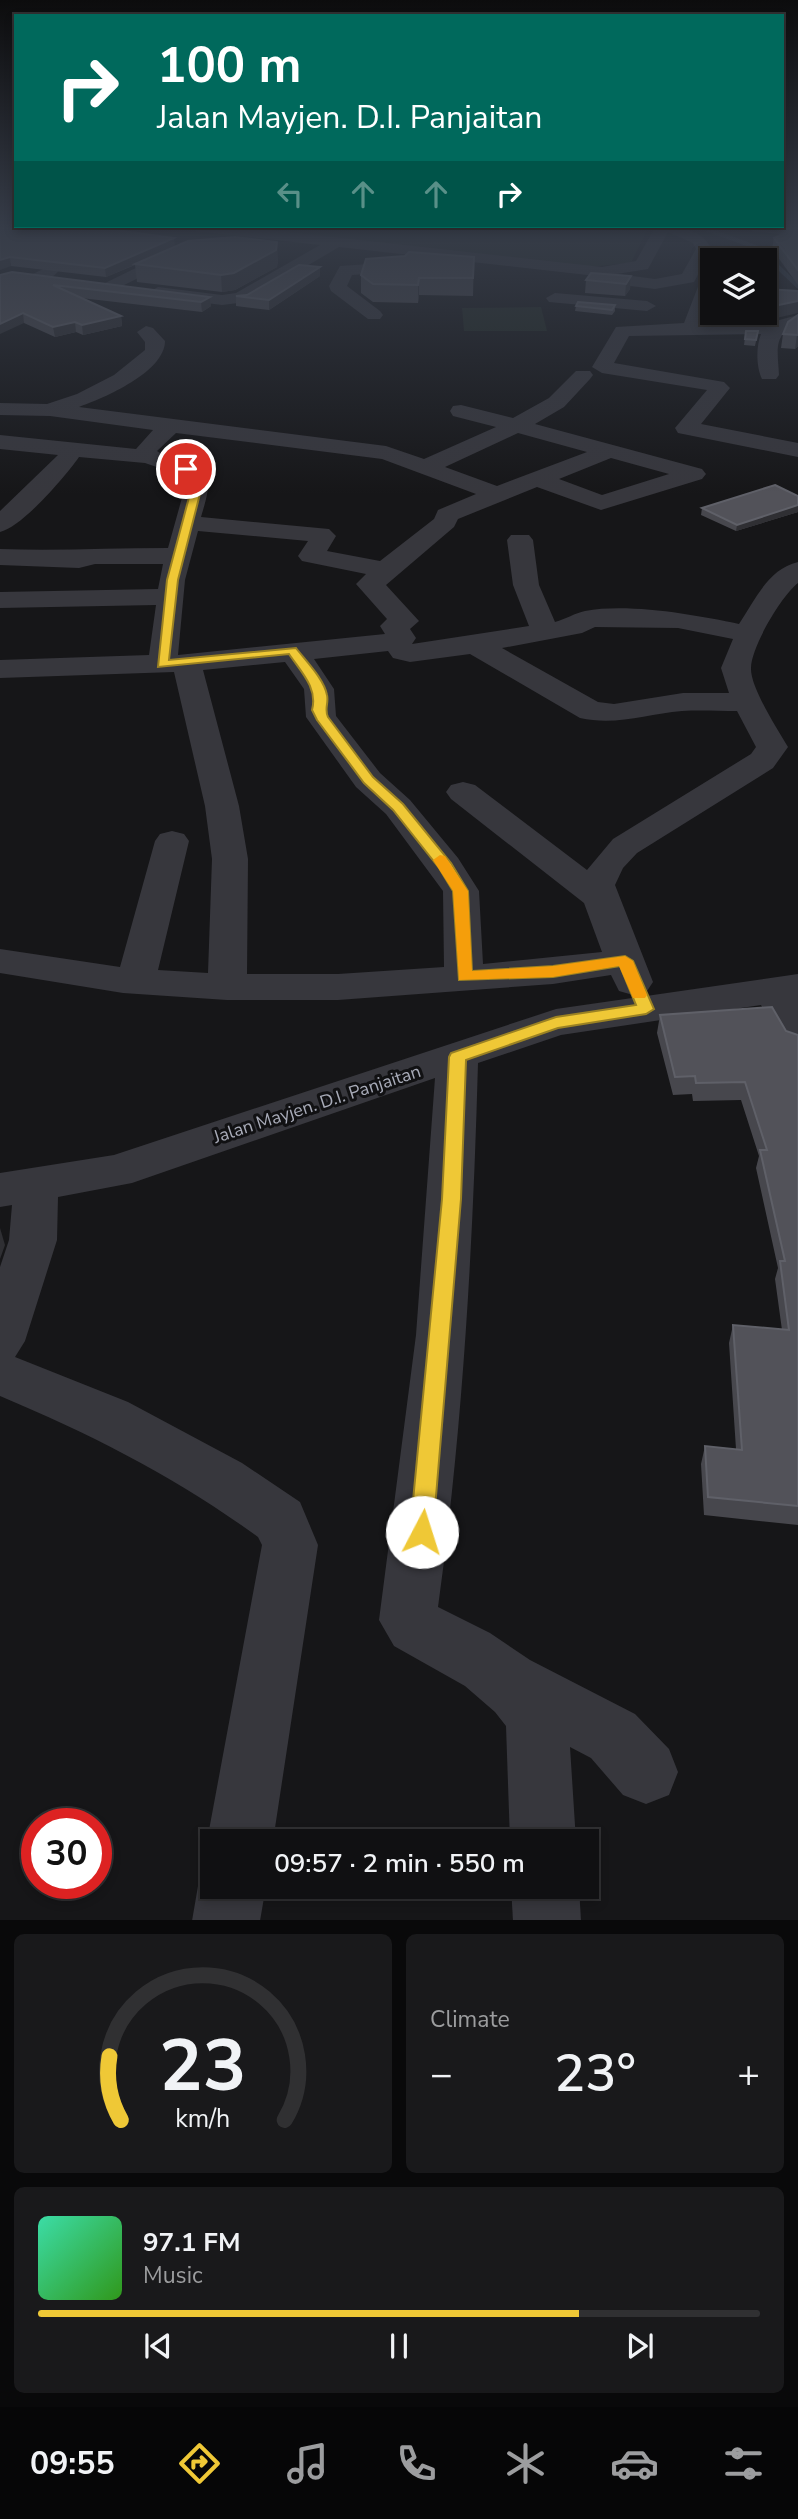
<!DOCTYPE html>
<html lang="en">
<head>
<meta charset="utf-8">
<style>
	:root { --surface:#101012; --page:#19191b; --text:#f1f3f6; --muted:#9c9d9f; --line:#303032; --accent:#efc836 }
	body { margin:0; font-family:"Nunito Sans",sans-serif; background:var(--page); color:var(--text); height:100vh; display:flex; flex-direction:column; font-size:26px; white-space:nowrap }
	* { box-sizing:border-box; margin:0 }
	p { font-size:23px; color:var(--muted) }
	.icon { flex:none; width:38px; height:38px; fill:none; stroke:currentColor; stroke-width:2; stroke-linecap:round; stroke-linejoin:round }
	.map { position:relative; height:1920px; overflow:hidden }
	.details { display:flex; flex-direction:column; gap:14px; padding:14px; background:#09090a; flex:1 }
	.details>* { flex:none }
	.banner { position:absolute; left:14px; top:14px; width:770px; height:214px; border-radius:0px; box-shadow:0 4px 10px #0003,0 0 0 2px var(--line); background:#00695c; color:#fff; overflow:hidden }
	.buttons { position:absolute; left:700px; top:248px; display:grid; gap:14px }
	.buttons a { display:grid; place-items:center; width:77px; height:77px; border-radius:0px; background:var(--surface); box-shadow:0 4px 10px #0003,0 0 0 2px var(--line); font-size:35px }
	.speed { position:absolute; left:21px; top:1808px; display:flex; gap:14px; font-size:35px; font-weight:700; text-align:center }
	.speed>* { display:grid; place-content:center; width:91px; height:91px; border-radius:50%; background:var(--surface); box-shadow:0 4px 10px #0003,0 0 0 2px var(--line); line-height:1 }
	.speed .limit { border:10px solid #d22; background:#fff; color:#111 }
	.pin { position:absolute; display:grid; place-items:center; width:60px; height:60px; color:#fff; margin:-30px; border:4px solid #fff; border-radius:50%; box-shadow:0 2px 7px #0007 }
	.me { position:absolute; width:77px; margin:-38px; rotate:5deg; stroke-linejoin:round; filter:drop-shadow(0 0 5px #0008) }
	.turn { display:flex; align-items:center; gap:24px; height:147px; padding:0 28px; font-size:32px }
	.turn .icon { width:91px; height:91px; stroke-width:2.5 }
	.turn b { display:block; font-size:49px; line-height:60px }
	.lanes { display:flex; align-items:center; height:66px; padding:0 28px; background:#0003; justify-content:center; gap:35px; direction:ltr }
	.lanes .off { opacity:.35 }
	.big { font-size:52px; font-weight:600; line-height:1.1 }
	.details .tile { flex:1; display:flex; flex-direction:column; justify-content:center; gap:10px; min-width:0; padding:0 24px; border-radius:10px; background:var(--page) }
	.details .dial { align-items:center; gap:0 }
	.dial svg { height:182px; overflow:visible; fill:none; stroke:var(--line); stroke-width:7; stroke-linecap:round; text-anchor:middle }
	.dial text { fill:var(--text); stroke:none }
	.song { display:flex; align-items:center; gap:21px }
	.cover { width:84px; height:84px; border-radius:10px; background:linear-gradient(135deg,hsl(160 70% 55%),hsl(110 70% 35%)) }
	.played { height:7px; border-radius:4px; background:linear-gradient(90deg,var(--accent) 75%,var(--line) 75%) }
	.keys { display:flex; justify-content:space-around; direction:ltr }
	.heat { display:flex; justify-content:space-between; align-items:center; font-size:38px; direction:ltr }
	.details .tiles { flex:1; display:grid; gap:14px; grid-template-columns:1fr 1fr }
	.tile:last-child { grid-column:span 2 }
	.trip { position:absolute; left:200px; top:1829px; width:399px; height:70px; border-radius:0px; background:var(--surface); box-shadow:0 4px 10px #0003,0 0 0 2px var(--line); font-weight:600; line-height:70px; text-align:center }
	.tabs { display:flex; height:112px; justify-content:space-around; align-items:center; background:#060607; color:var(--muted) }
	.tabs .icon { width:49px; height:49px }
	.tabs .current { color:var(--accent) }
	.tabs b { font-size:32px; color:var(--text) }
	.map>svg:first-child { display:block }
	.green { fill:#202822 }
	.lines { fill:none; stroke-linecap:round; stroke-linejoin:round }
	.stream { stroke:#2c333c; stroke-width:4.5 }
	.minor { fill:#37373d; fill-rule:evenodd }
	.major { fill:#53545c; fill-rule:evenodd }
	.wall { fill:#47474d }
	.shaded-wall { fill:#2f2f33 }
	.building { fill:#525259; stroke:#5f6068; stroke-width:2 }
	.route { fill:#efc836; stroke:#9b8223; stroke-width:2 }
	.slow { fill:#f59e0b }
	.labels { text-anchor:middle; stroke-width:6; stroke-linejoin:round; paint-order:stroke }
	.street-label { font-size:18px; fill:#a8abb8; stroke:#111113 }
</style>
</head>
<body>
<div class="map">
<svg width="798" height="1921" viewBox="0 0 798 1921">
	<rect width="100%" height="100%" fill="#161618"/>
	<g class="green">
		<path d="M212,226H649L631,263L588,267Z"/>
		<path d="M541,307L547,331H464L462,308Z"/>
	</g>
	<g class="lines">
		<path class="stream" d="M698,226L758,248L798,286"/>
		<g class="minor">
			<path d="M187,226H234L602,267L636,261L656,226C679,226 700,228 712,249L694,282L655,289L606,283L605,277L339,247L246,302L222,305L152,296L149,292L158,287L222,295L236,293L320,245L195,231ZM668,232L693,243L696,249L682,274L655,279L617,274L648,269Z"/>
			<path d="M183,245L189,247V253L114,290L108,291L99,286Z"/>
			<path d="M0,251L48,258L61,267C55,278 42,284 30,281L27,277L43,269L0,261Z"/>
			<path d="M399,262L405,263L407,267L405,271L352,275L347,286L380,311L383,315L380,319H368L331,291L329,286L340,266Z"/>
			<path d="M712,266V294L702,322H772L798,315V325C772,333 778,352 779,375L776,379H762C756,367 756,346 761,334L629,336L614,363L724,382L730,388L701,424L798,443V457L678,433L675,428L707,390L602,373L592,367L616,327L684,323L704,271Z"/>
			<path d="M555,293L647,301L656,306L647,311L549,302L546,298Z"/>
			<path d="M146,326L153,328L165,341C165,372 104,398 79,407L386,446L424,459L496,427L453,416L450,411L453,406L461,405L513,418L549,398L576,371H590L593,375L590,379L564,407L535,424L702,469L706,474L702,479L601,510L537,487L458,519L454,527L386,585L419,621L410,629L416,638L412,644L529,626L513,585L507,540L511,535H529L533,540L539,585L555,622C566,619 575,613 585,611C630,603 695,615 739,624C755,600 768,569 798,562V583C782,595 751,647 751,668C750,687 778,730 788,747L773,768L637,853L623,868L615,885L653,982L647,991L633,995L619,991L611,975L553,984L338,1000H227L123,993L0,973V949L120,967L155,841L160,834L172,831L184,834L189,841L158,970L208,973L212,859L205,806L174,672L0,678V660L149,655L156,605L0,608V592L158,589L163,564H95L79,568L0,565V549C57,551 111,548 168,548L185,487L183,476L145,463L79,457C65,477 22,527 0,532V511L58,455L0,449V435L136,449L153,430L50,416L0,415V403L47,404L77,394L114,375L145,350V342L137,332ZM176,433L382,459L476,494L438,510L434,519L380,561L327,551L336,536L329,529L201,517C206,499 213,483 202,467L166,457L157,451ZM518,433L587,452L497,486L445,467ZM611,458L669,474L602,495L559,479ZM198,531L308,541L298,556L302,561L366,574L356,584L387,619L380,626L385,634L178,655L185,580ZM595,627L678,628L733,639L721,668L729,693H683L614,704L598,702L502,648L582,633ZM388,651L393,658L410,662L470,654L580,718C616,726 647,714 682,711C700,710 719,711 737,711L756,747L751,754L613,839L587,870L475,785L463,782L451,785L446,792L451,799L584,903L602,952L483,964L479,891L458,858L410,800L380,773L336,716L334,689L314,659ZM285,662L304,689L306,717L356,787L386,814L443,891L444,967L338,974H247L248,859L239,806L203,670Z"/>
			<path d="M798,974V1052L784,1048L761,1005L561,1035L478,1063C473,1245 463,1426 438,1607L490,1633L530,1660L635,1714L669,1749L678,1772L669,1795L646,1804L623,1795L591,1758L570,1747L576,1841H510L506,1726L495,1712L465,1686L394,1646L379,1620L416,1335L435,1078L132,1183L58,1197L57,1240L25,1341L15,1357L128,1402L242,1463L300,1502L318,1545L273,1841H212V1853L207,1841L262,1545L258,1537C177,1478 93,1435 0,1396V1267L9,1240L12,1205L0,1207V1173L114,1155L556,1009Z"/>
			<path d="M212,1861V1886H266L260,1921H192L198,1886L208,1862Z"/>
			<path d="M511,1886H579L581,1921H513Z"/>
		</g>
		<path class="major" d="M783,225L798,226V236L752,231L744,226Z"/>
	</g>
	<g class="wall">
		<path d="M0,225L116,226L117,230L175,246L278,259L277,267L235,290L222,292L137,282L135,265L106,277L11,266Z"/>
		<path d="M798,226V285L772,249L774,238Z"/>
		<path d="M474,257L473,296L419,295L418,303L373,302L361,293V275Z"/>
		<path d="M0,275L210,297L211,306L202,312L81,298L121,316L122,326L83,335L76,332L55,337L24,323Z"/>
		<path d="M320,276L269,310L236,306V296L247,295Z"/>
		<path d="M631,276L630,289L625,296L585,293L586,280Z"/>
		<path d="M765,289L798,291L772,319H749L750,313H765Z"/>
		<path d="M615,305V311L612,315L575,311L576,306Z"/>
		<path d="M798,315V346L795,349L781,348L783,334Z"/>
		<path d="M746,331H758L755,346L744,345Z"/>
		<path d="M798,496V512L736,531L701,515L702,508Z"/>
		<path d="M660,1015L786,1031L798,1035V1525L704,1515L701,1464L705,1446L736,1449L729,1343L733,1325L782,1330L775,1279L778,1268L756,1168L759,1156L741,1100L693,1101L692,1094L673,1095L657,1033Z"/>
	</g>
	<g class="shaded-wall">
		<path d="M174,238L175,247L106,277L105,268Z"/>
		<path d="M277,242L278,259L277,267L235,290L222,292L221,275Z"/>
		<path d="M10,257L11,266L0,270V260Z"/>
		<path d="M320,267V276L269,310V300Z"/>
		<path d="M631,276L630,289L625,296L626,284Z"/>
		<path d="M419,278V295L418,303V285Z"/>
		<path d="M210,297L211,306L202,312L201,302Z"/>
		<path d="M798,301V313L772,319L774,306Z"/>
		<path d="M23,313L24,323L0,334V324Z"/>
		<path d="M121,316L122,326L83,335L82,325Z"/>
		<path d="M75,322L76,332L55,337L53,327Z"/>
		<path d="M797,335H798V346L795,349Z"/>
		<path d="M798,505V512L736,531L737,525Z"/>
		<path d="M0,1228L5,1245L0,1259Z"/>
	</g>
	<g class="building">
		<path d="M0,225H16V226H116L108,229L174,238L105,268L10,257L0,260Z"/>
		<path d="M798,226V270L774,238Z"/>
		<path d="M235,237L277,242L276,250L234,273L221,275L135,264L188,241Z"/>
		<path d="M409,252L474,257L473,278H419L418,285L373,284L361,275L366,259L405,256Z"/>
		<path d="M299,265L320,267L269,300L236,296L247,295Z"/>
		<path d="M12,272L210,297L201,302L53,285L121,316L82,325L75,322L53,327L23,313L0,324V275Z"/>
		<path d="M591,273L631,276L626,284L586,280Z"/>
		<path d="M765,289L798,291V301L774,306H765Z"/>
		<path d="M578,302L615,305L612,310L576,306Z"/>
		<path d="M798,315V335L783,334L788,322Z"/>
		<path d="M746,331H758L756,340L745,339Z"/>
		<path d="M775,485L798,496V505L737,525L702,508Z"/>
		<path d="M772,1007L786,1031L798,1035V1506L708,1497L705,1446L742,1450L733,1325L789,1330L780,1261H785L760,1150H767L745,1082L696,1083L695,1076L675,1077L660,1015Z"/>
	</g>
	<linearGradient id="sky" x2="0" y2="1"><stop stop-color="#0c0c0d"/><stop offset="0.46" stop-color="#363c48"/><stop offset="1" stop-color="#363c48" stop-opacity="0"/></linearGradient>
	<rect width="798" height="494" fill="url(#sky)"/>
	<path class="route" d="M186,466L198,470L202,486L178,580L169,660L296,648C306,661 324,679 327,695C329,703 324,709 328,717L373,777L403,804L451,863L468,891L472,971L553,966L625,956L633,961L654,1009L646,1014L558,1028L466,1060L461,1199L433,1532L430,1540L422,1543L413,1540L410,1532L442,1199L449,1057L451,1053L556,1017L636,1005L620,966L553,977L459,980L453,891L439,868L393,810L364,783L317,720L312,710C318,688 301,672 289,654L158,667L167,580L192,486L190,474L181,469Z"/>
	<path class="slow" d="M440,855L445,856L468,891L472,971L553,966L625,956L633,961L647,995L645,998H633L619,966L553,977L459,980L453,891L433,860Z"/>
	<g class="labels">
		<g class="street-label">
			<text transform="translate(317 1104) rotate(-18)" y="6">Jalan Mayjen. D.I. Panjaitan</text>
		</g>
	</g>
</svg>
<div class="buttons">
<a><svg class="icon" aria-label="layers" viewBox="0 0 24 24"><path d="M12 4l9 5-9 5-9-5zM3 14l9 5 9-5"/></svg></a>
</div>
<div class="speed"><div class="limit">30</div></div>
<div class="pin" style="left:186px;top:469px;background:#d93025"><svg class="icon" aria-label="arrive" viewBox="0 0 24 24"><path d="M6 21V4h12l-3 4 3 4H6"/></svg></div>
<svg class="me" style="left:422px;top:1532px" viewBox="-20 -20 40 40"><circle r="19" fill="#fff"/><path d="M0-13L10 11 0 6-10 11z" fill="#efc836"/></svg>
<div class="trip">09:57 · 2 min · 550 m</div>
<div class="banner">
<div class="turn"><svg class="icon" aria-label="right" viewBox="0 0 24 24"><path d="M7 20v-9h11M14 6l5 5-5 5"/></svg><div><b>100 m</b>Jalan Mayjen. D.I. Panjaitan</div></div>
<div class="lanes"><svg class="icon off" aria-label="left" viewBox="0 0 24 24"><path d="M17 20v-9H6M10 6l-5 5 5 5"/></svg><svg class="icon off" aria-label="ahead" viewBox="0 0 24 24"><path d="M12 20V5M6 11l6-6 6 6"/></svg><svg class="icon off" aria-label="ahead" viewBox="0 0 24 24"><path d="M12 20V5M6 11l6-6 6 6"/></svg><svg class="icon" aria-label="right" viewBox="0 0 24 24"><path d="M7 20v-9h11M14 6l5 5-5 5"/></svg></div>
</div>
</div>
<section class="details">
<div class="tiles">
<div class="tile dial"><svg viewBox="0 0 100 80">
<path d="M14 69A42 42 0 1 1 86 69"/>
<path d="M14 69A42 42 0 0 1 9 41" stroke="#efc836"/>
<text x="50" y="56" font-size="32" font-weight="700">23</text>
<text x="50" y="72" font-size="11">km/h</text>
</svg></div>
<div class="tile"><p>Climate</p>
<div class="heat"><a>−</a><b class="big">23°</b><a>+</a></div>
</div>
<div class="tile">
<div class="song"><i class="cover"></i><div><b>97.1 FM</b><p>Music</p></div></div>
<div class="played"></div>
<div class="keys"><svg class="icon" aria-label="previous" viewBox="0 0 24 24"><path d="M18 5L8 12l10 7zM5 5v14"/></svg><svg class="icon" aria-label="pause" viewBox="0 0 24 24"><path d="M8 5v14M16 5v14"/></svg><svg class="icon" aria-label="next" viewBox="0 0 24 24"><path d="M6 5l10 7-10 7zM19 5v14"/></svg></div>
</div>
</div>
</section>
<nav class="tabs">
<b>09:55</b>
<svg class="icon current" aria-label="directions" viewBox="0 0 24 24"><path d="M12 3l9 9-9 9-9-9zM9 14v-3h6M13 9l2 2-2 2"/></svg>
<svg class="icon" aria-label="music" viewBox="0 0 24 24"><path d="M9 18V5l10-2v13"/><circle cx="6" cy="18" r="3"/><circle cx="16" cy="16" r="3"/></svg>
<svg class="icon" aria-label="phone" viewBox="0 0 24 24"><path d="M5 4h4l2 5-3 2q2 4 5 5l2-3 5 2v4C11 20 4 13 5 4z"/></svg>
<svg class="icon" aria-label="climate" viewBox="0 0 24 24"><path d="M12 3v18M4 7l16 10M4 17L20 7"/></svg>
<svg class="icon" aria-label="car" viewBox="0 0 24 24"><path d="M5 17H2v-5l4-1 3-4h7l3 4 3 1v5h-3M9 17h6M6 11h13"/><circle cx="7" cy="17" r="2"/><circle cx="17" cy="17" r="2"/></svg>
<svg class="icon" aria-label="filters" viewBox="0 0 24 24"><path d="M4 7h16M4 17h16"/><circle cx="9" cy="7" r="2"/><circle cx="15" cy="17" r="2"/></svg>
</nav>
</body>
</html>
